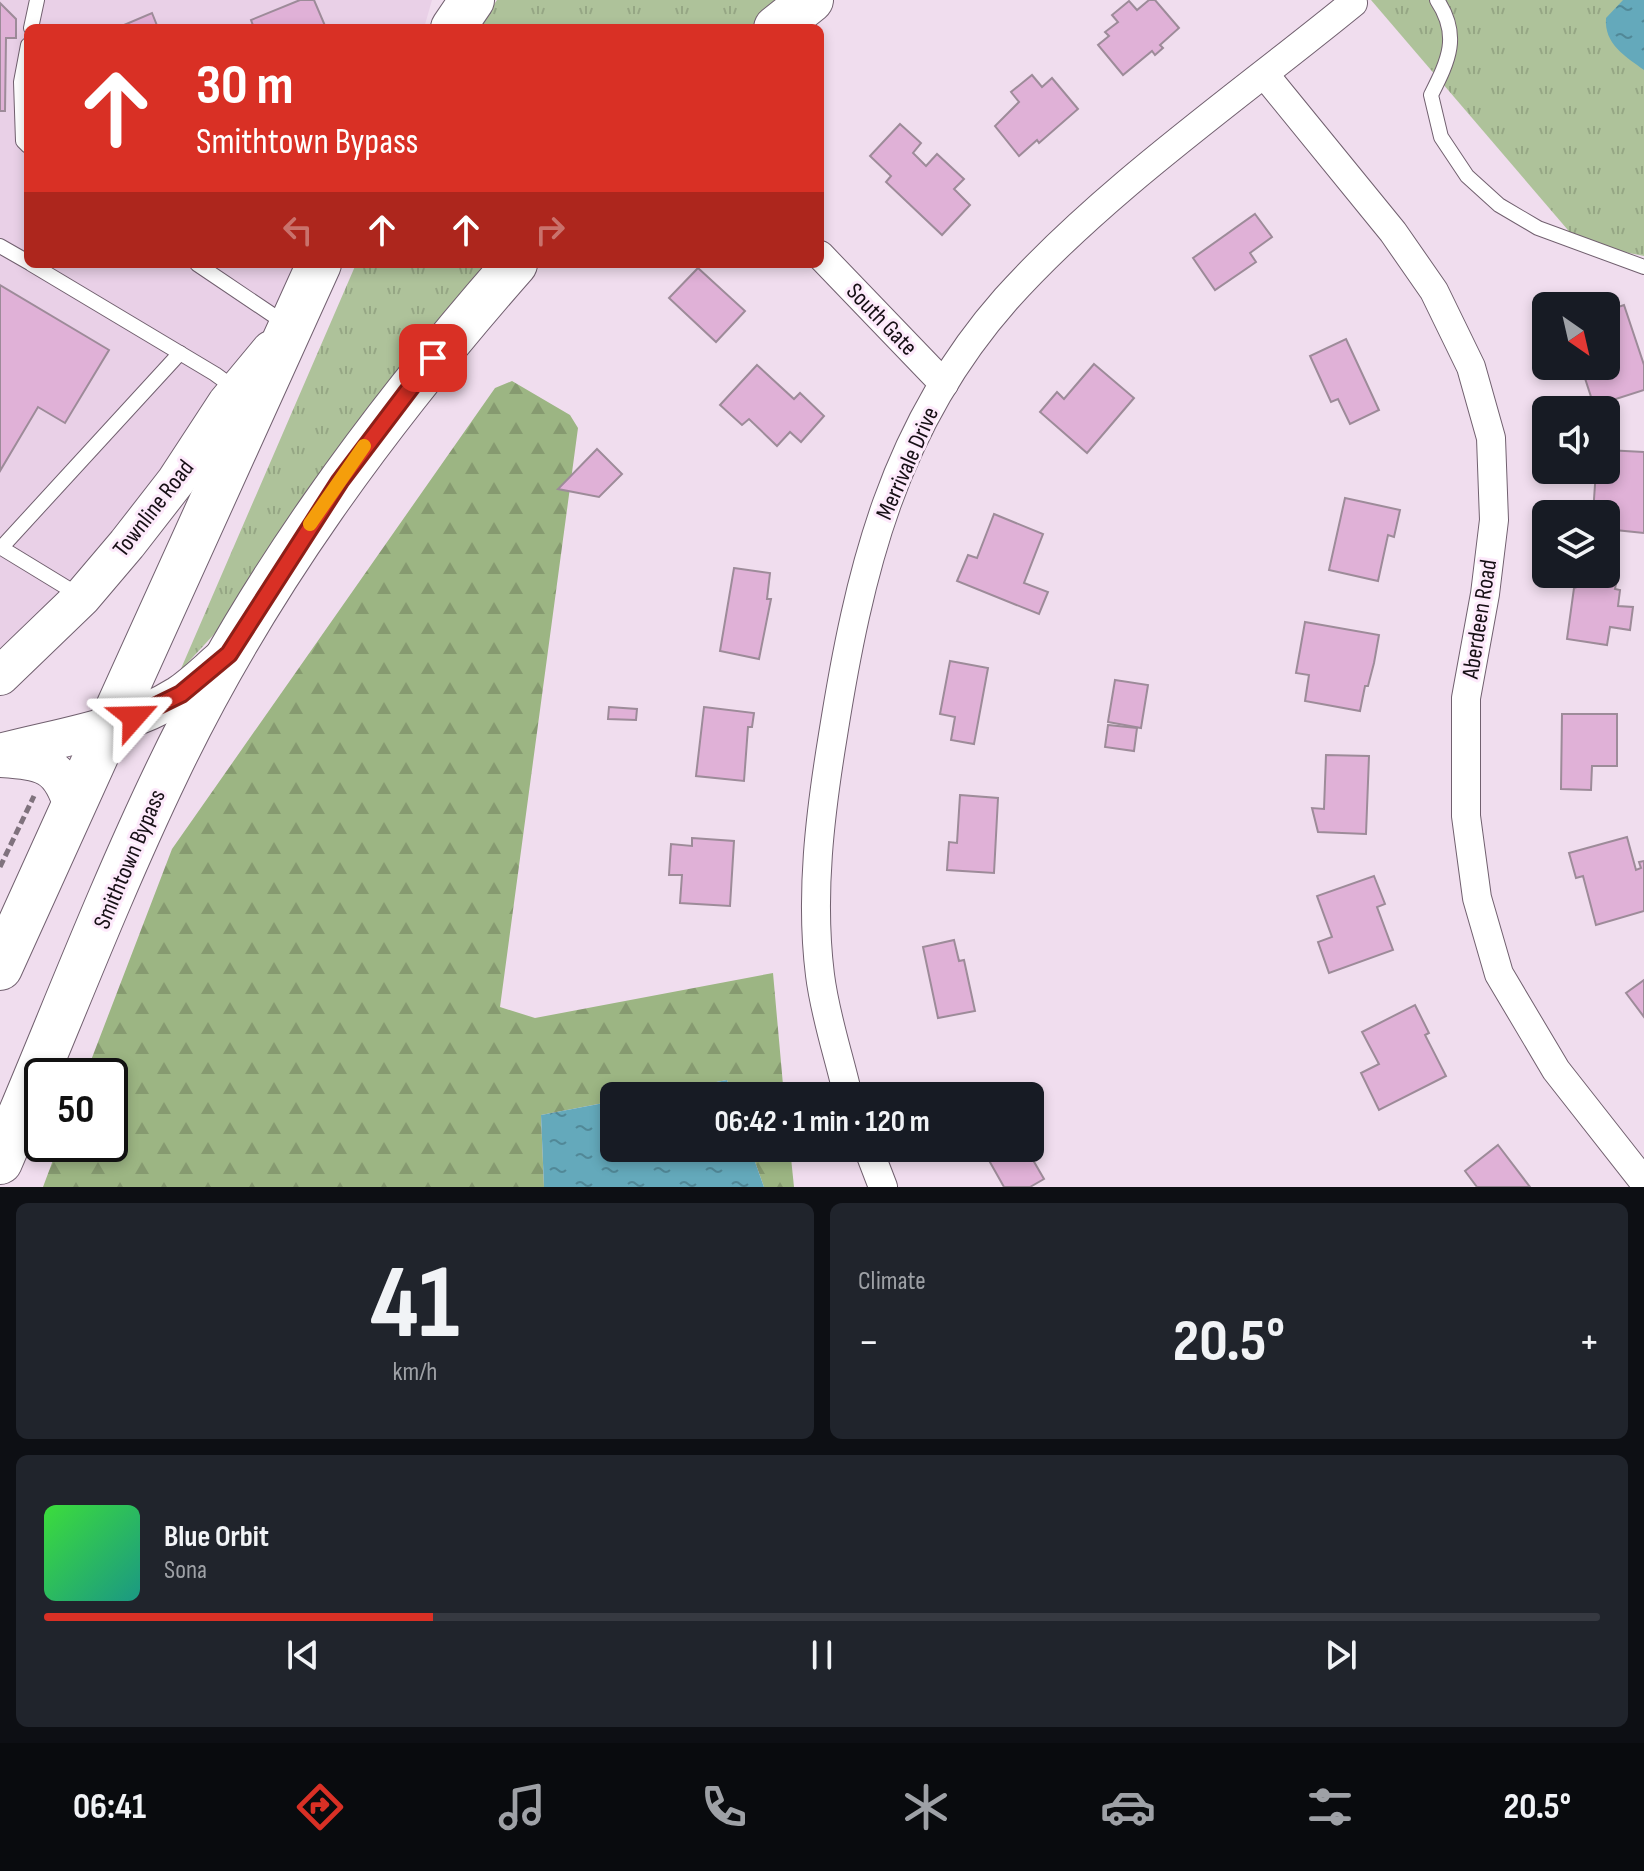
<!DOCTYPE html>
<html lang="en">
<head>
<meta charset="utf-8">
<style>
	:root { --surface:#171b24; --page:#20242c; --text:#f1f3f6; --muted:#9ea1a6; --line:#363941; --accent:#d93025 }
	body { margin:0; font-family:"Sofia Sans Condensed",sans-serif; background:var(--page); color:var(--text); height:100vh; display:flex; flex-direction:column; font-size:30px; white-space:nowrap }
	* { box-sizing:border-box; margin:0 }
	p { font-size:26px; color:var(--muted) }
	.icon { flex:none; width:44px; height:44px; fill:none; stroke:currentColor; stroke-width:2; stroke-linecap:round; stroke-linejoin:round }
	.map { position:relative; height:1187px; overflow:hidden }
	.sheet { display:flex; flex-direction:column; gap:16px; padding:16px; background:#0d0f14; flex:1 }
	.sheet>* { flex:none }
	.banner { position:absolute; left:24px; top:24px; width:800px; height:244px; border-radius:12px; box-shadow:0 4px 12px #0003; background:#d93025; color:#fff; overflow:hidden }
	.needle { width:52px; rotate:146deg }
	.tools { position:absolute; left:1532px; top:292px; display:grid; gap:16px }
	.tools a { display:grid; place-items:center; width:88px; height:88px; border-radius:12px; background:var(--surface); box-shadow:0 4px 12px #0003; font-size:40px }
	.speed { position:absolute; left:24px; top:1058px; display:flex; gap:16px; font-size:40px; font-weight:700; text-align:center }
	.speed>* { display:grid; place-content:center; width:104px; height:104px; border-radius:50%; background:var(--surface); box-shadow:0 4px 12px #0003; line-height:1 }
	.speed .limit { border:4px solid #111; border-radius:12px; background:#fff; color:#111 }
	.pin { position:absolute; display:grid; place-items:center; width:68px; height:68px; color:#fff; margin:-34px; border-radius:16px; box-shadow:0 4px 12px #0006 }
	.me { position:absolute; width:88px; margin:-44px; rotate:65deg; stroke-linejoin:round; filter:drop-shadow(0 0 6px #0008) }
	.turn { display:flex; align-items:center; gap:28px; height:168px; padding:0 40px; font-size:36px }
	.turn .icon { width:104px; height:104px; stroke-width:2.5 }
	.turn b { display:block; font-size:56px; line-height:68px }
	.lanes { display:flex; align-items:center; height:76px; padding:0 40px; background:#0003; justify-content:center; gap:40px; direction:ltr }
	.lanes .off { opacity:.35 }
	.big { font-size:60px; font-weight:700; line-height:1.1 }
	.sheet .tile { flex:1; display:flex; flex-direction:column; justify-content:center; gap:12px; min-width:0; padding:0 28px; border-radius:12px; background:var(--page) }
	.sheet .dial { align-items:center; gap:0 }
	.dial b { font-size:104px; line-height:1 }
	.song { display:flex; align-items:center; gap:24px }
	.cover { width:96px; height:96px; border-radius:12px; background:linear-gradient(135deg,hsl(120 70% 55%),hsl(170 70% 35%)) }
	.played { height:8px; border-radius:4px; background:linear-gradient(90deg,var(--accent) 25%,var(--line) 25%) }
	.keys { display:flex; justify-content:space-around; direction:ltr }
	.heat { display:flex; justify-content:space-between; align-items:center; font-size:44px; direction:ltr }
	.sheet .tiles { flex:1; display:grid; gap:16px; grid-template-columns:1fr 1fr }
	.tile:last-child { grid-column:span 2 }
	.trip { position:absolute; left:600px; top:1082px; width:444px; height:80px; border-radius:12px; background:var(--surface); box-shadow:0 4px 12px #0003; font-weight:700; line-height:80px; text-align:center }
	.tab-bar { display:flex; height:128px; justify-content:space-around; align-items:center; background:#090b0e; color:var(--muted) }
	.tab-bar .icon { width:56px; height:56px }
	.tab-bar .selected { color:var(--accent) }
	.tab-bar b { font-size:36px; color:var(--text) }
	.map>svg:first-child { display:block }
	.built { fill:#e9d0e7 }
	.grass { fill:url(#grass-tufts) }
	.forest { fill:url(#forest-firs) }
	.water { fill:url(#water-ripples) }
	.building { fill:#e0b1d7; stroke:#9d8b99; stroke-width:2 }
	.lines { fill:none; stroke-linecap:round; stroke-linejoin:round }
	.service-casing { stroke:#71606f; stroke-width:16 }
	.minor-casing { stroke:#71606f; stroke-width:30 }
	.secondary-casing { stroke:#71606f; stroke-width:40 }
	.trunk-casing { stroke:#71606f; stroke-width:46 }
	.path { stroke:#7f727d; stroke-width:5; stroke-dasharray:8 4; stroke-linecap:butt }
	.service { stroke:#fff; stroke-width:14 }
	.minor { stroke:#fff; stroke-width:28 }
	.secondary { stroke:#fff; stroke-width:38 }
	.trunk { stroke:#fff; stroke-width:44 }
	.route-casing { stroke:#8d1f18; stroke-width:20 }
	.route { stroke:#d93025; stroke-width:14 }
	.slow { stroke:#f59e0b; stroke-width:14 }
	.labels { text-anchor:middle; stroke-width:6; stroke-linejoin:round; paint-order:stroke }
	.street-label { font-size:24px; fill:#160f15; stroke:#fdeafb }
</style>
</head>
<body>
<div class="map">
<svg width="1644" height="1187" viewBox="0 0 1644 1187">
	<defs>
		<pattern id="grass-tufts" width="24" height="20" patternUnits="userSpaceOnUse" patternTransform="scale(2)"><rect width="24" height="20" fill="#aec29a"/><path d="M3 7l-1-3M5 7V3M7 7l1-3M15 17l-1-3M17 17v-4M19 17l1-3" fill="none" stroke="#95a684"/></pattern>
		<pattern id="forest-firs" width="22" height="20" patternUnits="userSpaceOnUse" patternTransform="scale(2)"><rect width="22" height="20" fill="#9cb583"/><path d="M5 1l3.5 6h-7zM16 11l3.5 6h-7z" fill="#869a70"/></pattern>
		<pattern id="water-ripples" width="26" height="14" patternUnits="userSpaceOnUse" patternTransform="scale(2)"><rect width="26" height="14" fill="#64a9bb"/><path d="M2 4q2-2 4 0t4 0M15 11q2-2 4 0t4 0" fill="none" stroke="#518897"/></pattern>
	</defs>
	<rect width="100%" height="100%" fill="#f0ddee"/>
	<path class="built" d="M0,0H432L424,28H28V264H305L217,410L36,619L0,649Z"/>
	<g class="grass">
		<path d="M497,0H785L751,28H478Z"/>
		<path d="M1371,0H1644V256L1579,243Z"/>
		<path d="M356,264H495L321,472L231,616L180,671Z"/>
	</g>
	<g class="forest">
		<path d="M512,381L570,415L578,428L500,1007L535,1018L773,973L784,1096H733L727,1080L642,1096H614V1101L541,1115L544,1187H43L59,1144H110V1076H85L172,849L495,388Z"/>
		<path d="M750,1148H790L794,1187H764Z"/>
	</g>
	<g class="water">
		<path d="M1623,0H1644V70C1625,56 1604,44 1606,18Z"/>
		<path d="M727,1080L733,1096H642Z"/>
		<path d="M614,1101V1148H750L764,1187H544L541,1115Z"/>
	</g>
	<g class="building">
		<path d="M300,0H314L326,28H254L251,20Z"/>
		<path d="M1149,0H1155L1179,28L1160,45L1163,48L1155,55L1152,51L1123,75L1098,45L1109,36L1105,32L1118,22L1112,15L1129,1L1137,10Z"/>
		<path d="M0,3L16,19V38H6L5,111H0Z"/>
		<path d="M152,13L158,28H117Z"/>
		<path d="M1032,75L1042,87L1052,78L1078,109L1039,143L1037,140L1019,156L995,126L1019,102L1011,92Z"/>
		<path d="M900,124L921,143L913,153L926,166L937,154L964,179L954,189L970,205L942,235L886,182L891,176L870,156Z"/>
		<path d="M1255,214L1272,237L1250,253L1256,262L1215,290L1193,258Z"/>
		<path d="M698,268L745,311L716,342L669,298Z"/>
		<path d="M0,285L109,350L65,423L38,407L0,471Z"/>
		<path d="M1624,305L1644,365V390L1594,406L1581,366H1606V311Z"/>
		<path d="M1346,339L1379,410L1350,424L1338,399L1331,402L1310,356Z"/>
		<path d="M1094,364L1134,398L1087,453L1040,412L1057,392L1064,399Z"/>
		<path d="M757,365L794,399L800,393L824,416L801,442L790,432L777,446L749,419L742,425L720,405Z"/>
		<path d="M597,449L622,474L599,497L558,489Z"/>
		<path d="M1606,450L1644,452V533L1606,529V514H1593L1596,470H1606Z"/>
		<path d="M1345,498L1400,510L1394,537L1388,535L1378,581L1329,570Z"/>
		<path d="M994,514L1043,534L1024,583L1048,592L1039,614L957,581L968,555L977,558Z"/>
		<path d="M734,568L770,573L767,599H771L759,659L720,651Z"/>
		<path d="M1606,571L1618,573L1615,589L1620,590L1618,606L1633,607L1630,630L1610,627L1607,645L1567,639L1574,588L1577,587L1579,574H1606Z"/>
		<path d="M1305,622L1379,635L1374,663L1368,686H1365L1360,711L1305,701L1309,675L1296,673Z"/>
		<path d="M950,661L988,668L974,744L951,740L955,717L940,714Z"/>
		<path d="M1115,680L1148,685L1141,728L1108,722Z"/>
		<path d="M609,707L637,709L636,720L608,719Z"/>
		<path d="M704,707L754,713L752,727H748L744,781L696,776Z"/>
		<path d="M1562,714H1617V766H1592L1591,790L1561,789Z"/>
		<path d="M1108,725L1137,728L1134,751L1105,747Z"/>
		<path d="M1326,755L1369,756L1366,834L1318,832L1312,808L1324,809Z"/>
		<path d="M960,795L998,798L994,873L947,870L949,842L957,843Z"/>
		<path d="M1627,837L1636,870L1641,868L1639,862L1644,861V911L1596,925L1583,876L1576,878L1569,853Z"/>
		<path d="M692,838L734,841L730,906L680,903L682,875H669L671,844L692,846Z"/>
		<path d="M1374,876L1385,904L1377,907L1393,950L1329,973L1318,942L1332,937L1317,896Z"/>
		<path d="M954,940L959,961L964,960L975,1011L938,1018L923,947Z"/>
		<path d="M1644,980V1017L1626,993Z"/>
		<path d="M1415,1005L1429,1033L1425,1035L1446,1076L1379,1110L1361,1073L1379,1064L1362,1032Z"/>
		<path d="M1498,1145L1530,1187H1477L1465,1171Z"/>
		<path d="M982,1148H1026L1044,1179L1030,1187H1004Z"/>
	</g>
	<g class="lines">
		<defs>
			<g id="service">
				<path d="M1437,0C1461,36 1448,61 1431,95L1441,137L1467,176L1499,205L1538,228L1644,267"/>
				<path d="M31,28L37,0"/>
				<path d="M28,45L21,82L23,141L28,146"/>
				<path d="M0,246L28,262"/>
				<path d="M31,264L215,374L237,390"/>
				<path d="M197,264L286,324"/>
				<path d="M0,547L82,597"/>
				<path d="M1,548L180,353"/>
			</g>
			<g id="minor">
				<path d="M1265,75L1393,232L1434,291L1471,367L1491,438L1494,520L1485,594L1466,698V816L1477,898L1499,974L1556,1070L1644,1182"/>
				<path d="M820,255L944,384"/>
				<path d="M848,1096C839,1056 825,1016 820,975C810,895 820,814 833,735C859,571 893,427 1006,299C1105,189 1238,97 1353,3"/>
				<path d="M868,1148L883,1187"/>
			</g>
			<g id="secondary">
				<path d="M0,676L82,597L127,544L176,481L227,403L271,350"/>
				<path d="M0,753C60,737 125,729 179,695C194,685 208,671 222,659"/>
				<path d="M0,758C43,761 60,763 73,807"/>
			</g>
			<g id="trunk">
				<path d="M453,28L472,0"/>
				<path d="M776,28L811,0"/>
				<path d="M0,968L319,264"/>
				<path d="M0,1162C56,1032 106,899 167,772C256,585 379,419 515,264"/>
			</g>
		</defs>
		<use href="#service" class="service-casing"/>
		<use href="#minor" class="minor-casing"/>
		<use href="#secondary" class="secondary-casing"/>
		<use href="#trunk" class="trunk-casing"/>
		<path class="path" d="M0,867L34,796"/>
		<use href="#service" class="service"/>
		<use href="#minor" class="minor"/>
		<use href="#secondary" class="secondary"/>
		<use href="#trunk" class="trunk"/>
	</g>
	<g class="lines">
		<defs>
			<path id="route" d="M134,717L181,694L229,654L340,481L433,358"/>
		</defs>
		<use href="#route" class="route-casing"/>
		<use href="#route" class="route"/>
		<path class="slow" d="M310,524L364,446"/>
	</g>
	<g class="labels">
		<g class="street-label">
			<text transform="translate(882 319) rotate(46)" y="8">South Gate</text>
			<text transform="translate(907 463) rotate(-66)" y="8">Merrivale Drive</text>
			<text transform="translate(153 508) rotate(-52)" y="8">Townline Road</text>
			<text transform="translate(1479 619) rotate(-81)" y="8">Aberdeen Road</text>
			<text transform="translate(129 859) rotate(-67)" y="8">Smithtown Bypass</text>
		</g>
	</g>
</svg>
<div class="tools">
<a><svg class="needle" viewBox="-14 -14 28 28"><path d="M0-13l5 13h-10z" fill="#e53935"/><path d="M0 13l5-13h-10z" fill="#9ea1a6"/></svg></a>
<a><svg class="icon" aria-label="sound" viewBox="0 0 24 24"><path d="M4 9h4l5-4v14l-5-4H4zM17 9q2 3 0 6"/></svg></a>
<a><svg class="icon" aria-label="layers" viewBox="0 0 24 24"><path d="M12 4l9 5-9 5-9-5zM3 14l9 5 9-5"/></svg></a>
</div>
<div class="speed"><div class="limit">50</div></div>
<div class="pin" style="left:433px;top:358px;background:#d93025"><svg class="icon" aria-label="arrive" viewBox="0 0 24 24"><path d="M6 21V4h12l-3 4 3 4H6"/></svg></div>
<svg class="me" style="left:134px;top:717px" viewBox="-20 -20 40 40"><path d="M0-17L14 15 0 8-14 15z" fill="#d93025" stroke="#fff" stroke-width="4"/></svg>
<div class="trip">06:42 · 1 min · 120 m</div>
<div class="banner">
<div class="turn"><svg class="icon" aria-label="ahead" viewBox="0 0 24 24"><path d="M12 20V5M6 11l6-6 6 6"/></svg><div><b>30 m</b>Smithtown Bypass</div></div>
<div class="lanes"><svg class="icon off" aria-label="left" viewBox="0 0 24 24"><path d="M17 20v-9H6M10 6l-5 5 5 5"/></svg><svg class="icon" aria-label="ahead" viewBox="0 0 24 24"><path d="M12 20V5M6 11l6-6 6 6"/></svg><svg class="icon" aria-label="ahead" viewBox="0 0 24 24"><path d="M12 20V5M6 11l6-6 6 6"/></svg><svg class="icon off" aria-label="right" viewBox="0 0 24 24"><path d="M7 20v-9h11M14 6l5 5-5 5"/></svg></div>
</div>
</div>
<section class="sheet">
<div class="tiles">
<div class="tile dial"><b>41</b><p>km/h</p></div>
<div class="tile"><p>Climate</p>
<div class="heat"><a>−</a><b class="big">20.5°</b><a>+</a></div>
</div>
<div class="tile">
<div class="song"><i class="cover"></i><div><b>Blue Orbit</b><p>Sona</p></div></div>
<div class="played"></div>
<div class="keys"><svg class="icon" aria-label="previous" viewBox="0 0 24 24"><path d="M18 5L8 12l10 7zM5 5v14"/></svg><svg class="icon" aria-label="pause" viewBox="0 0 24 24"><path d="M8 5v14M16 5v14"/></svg><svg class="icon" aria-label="next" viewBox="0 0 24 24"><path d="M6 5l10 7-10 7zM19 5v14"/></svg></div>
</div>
</div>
</section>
<nav class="tab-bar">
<b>06:41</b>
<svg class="icon selected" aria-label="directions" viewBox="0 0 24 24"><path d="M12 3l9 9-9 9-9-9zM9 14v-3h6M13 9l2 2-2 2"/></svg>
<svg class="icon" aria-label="music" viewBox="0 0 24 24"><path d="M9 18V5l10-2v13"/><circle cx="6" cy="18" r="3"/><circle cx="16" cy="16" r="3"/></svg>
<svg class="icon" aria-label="phone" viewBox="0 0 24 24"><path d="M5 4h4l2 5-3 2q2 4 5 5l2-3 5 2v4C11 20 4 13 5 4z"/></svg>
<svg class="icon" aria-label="climate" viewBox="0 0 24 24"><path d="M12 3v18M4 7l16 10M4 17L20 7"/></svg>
<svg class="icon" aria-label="car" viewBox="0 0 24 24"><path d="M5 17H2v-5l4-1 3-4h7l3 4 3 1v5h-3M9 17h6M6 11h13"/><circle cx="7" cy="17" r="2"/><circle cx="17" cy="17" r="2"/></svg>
<svg class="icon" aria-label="filters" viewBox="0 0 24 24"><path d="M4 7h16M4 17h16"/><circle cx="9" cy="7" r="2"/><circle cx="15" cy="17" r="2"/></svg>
<b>20.5°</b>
</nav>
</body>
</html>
